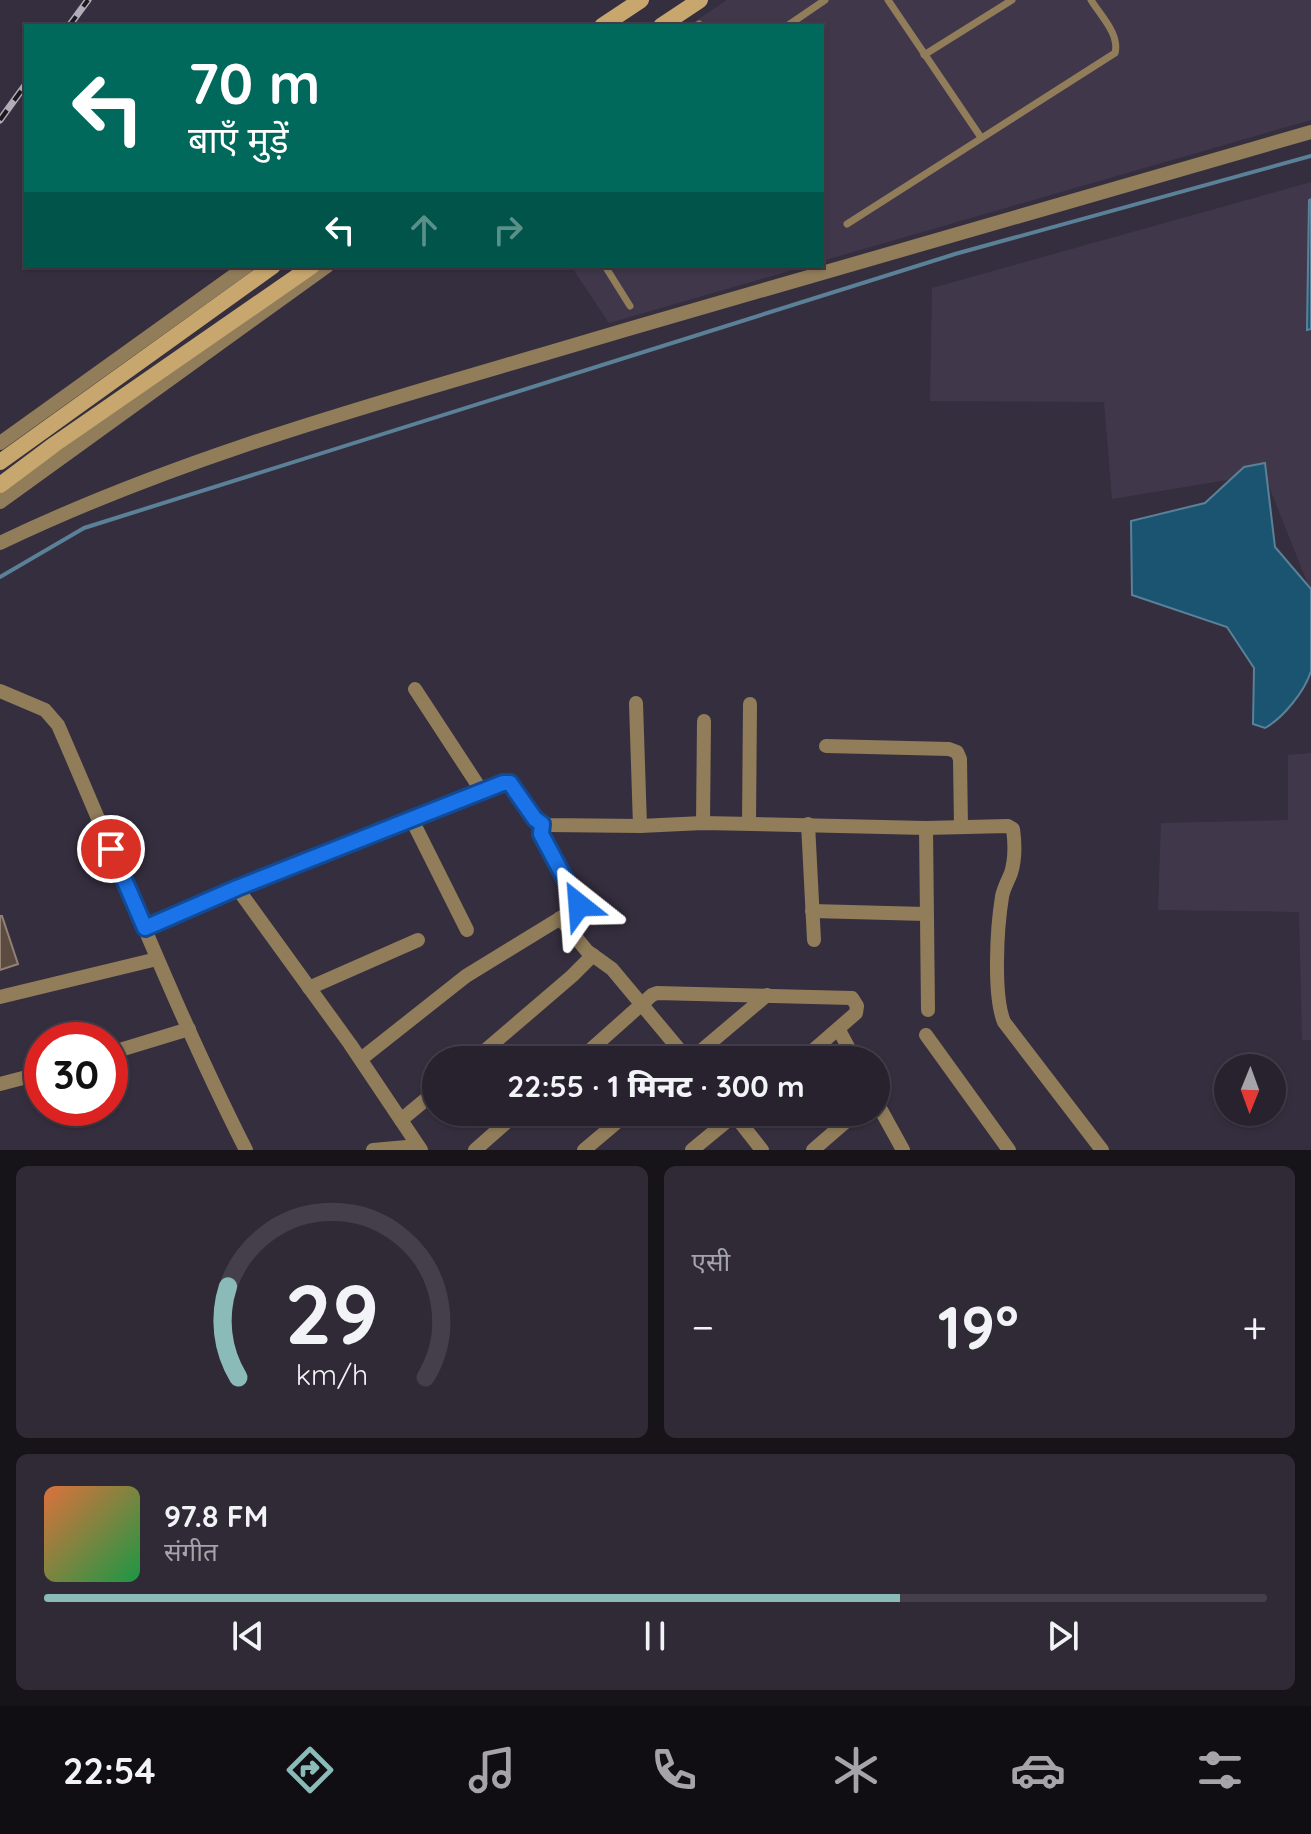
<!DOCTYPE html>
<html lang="hi">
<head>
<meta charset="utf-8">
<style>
	:root { --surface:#28222e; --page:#302a36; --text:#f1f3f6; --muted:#a5a4aa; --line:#443f4a; --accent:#8bbbb9 }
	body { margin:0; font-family:Quicksand,"Noto Sans Devanagari",sans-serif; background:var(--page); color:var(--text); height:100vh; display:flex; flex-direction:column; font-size:30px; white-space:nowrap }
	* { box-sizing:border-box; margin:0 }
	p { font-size:26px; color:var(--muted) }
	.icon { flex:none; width:44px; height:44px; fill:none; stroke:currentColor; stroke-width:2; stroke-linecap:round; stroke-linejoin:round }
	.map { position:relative; height:1150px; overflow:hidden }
	.panel { display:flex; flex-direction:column; gap:16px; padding:16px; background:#161319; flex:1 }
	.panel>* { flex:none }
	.guide { position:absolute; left:24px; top:24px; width:800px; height:244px; border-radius:0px; box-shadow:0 2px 6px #0004,0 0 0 2px var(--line); background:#00695c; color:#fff; overflow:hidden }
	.needle { width:52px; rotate:181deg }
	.buttons { position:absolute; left:1214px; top:1054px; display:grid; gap:16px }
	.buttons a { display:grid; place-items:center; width:72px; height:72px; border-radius:50%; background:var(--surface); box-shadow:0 2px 6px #0004,0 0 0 2px var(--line); font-size:40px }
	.speed { position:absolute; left:24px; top:1022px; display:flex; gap:16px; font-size:40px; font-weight:700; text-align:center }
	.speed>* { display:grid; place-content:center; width:104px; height:104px; border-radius:50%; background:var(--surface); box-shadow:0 2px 6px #0004,0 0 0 2px var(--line); line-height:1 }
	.speed .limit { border:12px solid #d22; background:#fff; color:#111 }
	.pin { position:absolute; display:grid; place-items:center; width:68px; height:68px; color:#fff; margin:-34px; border:4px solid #fff; border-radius:50%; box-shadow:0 2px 8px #0007 }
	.me { position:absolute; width:88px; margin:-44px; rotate:332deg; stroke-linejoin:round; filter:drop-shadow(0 0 6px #0008) }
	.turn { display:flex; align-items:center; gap:28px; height:168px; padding:0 32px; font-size:36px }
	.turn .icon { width:104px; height:104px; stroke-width:2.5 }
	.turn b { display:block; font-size:56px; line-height:68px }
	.lanes { display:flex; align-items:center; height:76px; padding:0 32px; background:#0003; justify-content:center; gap:40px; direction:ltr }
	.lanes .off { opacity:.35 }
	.big { font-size:60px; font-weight:800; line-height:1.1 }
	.panel .widget { flex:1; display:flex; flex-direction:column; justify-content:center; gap:12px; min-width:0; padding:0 28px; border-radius:12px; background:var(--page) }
	.panel .dial { align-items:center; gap:0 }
	.dial svg { height:208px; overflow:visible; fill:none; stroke:var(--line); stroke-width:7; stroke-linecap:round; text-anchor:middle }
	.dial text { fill:var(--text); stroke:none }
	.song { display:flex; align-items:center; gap:24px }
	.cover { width:96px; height:96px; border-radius:12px; background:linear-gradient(135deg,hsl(20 70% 55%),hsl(140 70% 35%)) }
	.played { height:8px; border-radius:4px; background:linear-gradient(90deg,var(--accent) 70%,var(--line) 70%) }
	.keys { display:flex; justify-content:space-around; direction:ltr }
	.heat { display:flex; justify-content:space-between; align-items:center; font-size:44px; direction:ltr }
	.panel .tiles { flex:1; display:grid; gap:16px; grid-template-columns:1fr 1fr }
	.widget:last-child { grid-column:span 2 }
	.trip { position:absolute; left:422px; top:1046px; width:468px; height:80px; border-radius:40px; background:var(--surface); box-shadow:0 2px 6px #0004,0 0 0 2px var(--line); font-weight:800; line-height:80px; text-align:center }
	.menu { display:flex; height:128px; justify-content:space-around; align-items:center; background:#100e12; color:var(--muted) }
	.menu .icon { width:56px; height:56px }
	.menu .current { color:var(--accent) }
	.menu b { font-size:36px; color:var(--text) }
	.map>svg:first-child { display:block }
	.built { fill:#41374b }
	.water { fill:#1b5471; stroke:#5a8198; stroke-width:2 }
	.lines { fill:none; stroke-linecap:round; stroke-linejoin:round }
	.stream { stroke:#5a8198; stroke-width:4 }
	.building { fill:#5c4b40; stroke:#938174; stroke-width:2 }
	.lane { stroke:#917d59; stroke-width:7 }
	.street { stroke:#917d59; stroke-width:14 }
	.secondary { stroke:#c7a76d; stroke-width:16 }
	.rail-casing { stroke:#b2acb8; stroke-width:7 }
	.rail { stroke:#1b181f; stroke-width:4; stroke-dasharray:12; stroke-linecap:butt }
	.route-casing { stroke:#114b97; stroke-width:20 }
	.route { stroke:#1a73e8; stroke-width:14 }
</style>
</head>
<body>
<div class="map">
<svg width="1311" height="1150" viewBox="0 0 1311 1150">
	<rect width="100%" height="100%" fill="#352e3e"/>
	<g class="built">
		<path d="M727,0H1311V120L822,261V26H688Z"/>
		<path d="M1311,182V592L1264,474L1112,499L1104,402L930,401L932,288Z"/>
		<path d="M571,266H806L609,323Z"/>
		<path d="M1311,753V1040H1302L1299,912L1158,910L1161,823L1288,820V755Z"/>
	</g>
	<g class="water">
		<path d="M1311,199V329L1307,330L1309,200Z"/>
		<path d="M1265,463L1275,547L1311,589C1311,605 1311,659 1311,671C1305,691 1283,718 1265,728L1253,724L1254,668L1227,627L1132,595L1131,521L1205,503L1244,467Z"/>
	</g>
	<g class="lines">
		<path class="stream" d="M0,577L84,528L955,254L1311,156"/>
	</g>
	<path class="building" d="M0,916H2L18,964L0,970Z"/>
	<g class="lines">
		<g class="lane">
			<path d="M888,0L980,136"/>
			<path d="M699,24L700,26"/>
			<path d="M787,26L825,0"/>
			<path d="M924,55L1012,0"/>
			<path d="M847,224L1115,53C1120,34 1100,15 1091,0"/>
			<path d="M605,266L630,306"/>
		</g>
		<g class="street">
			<path d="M0,443L247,266"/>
			<path d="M0,502L327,266"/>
			<path d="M0,543C177,458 367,406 554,351C806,276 1059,204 1311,132"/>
			<path d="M415,689L483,793"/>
			<path d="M0,691L45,710L58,725C120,867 176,1012 246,1150"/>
			<path d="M636,703L640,826"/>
			<path d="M826,746L949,749L957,752L960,759L961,827"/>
			<path d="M412,820L467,930"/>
			<path d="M703,823L704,721"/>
			<path d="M749,823L750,704"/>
			<path d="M808,824L814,940"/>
			<path d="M926,828L928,1010"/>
			<path d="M237,888L350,1044L421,1150"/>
			<path d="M812,911L926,914"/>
			<path d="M560,918L587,951L612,969L688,1060"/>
			<path d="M145,928L237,888L506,782L513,784L538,822L548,825L640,826L703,823L926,828L1008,826L1013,829C1015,843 1015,860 1011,873C1008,881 1003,889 1002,897C997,927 993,995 1004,1022L1102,1150"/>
			<path d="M309,988L418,940"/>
			<path d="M0,997L157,959"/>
			<path d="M839,1030L855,1060"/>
			<path d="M926,1035L1009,1150"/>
			<path d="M110,1053L189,1029"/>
			<path d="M361,1059L466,976L577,908L579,902L541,834L542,824"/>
			<path d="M474,1060L572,976L593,955"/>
			<path d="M579,1060L652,995L657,993L852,998L857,1006L856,1013L802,1060"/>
			<path d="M690,1060L767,995"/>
			<path d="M0,1084L42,1073"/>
			<path d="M876,1101L903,1150"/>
			<path d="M732,1112L762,1150"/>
			<path d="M401,1120L436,1091"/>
			<path d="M373,1150L418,1146"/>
			<path d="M475,1150L518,1112"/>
			<path d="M584,1150L629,1112"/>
			<path d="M692,1150L738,1112"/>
			<path d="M813,1150L857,1112"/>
		</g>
		<g class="secondary">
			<path d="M602,26L641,0"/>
			<path d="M661,26L700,0"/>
			<path d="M0,462L273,266"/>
			<path d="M0,485L55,444L312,266"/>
		</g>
		<defs>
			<g id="rail">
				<path d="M69,26L88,0"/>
				<path d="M0,120L26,84"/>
			</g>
		</defs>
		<use href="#rail" class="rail-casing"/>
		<use href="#rail" class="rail"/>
	</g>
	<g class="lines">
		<defs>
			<path id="route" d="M111,849L145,928L237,888L503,783H510L535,819L542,824L541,834L579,905"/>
		</defs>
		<use href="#route" class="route-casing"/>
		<use href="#route" class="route"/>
	</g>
</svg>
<div class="buttons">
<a><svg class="needle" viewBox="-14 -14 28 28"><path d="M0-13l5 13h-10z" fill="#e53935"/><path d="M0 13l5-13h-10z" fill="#a5a4aa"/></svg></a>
</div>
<div class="speed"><div class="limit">30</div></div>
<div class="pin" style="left:111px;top:849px;background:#d93025"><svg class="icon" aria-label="arrive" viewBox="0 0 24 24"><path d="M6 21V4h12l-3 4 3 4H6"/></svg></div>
<svg class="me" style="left:579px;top:905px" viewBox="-20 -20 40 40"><path d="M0-17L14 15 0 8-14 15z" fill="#1a73e8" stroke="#fff" stroke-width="4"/></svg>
<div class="trip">22:55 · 1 मिनट · 300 m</div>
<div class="guide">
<div class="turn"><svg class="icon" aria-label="left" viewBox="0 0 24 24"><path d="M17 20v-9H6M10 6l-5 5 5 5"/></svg><div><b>70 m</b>बाएँ मुड़ें</div></div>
<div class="lanes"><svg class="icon" aria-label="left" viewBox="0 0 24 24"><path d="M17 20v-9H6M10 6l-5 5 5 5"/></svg><svg class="icon off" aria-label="ahead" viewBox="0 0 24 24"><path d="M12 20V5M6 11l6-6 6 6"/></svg><svg class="icon off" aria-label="right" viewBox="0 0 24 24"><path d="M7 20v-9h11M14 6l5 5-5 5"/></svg></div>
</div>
</div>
<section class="panel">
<div class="tiles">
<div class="widget dial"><svg viewBox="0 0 100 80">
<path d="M14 69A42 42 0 1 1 86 69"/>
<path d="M14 69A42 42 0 0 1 10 34" stroke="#8bbbb9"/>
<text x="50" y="56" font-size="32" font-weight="700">29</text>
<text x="50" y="72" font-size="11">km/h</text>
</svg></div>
<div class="widget"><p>एसी</p>
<div class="heat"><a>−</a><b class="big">19°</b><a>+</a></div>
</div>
<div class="widget">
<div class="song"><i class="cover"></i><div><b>97.8 FM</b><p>संगीत</p></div></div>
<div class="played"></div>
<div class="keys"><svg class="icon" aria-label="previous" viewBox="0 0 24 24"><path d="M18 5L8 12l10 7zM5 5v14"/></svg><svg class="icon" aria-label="pause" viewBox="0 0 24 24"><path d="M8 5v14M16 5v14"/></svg><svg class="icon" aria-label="next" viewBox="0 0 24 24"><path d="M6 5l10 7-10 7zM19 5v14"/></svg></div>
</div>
</div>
</section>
<nav class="menu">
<b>22:54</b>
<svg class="icon current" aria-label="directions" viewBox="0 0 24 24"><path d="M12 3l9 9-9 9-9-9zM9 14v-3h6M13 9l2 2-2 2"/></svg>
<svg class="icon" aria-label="music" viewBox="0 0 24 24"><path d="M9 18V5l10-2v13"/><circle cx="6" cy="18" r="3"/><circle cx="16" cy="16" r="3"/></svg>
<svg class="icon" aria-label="phone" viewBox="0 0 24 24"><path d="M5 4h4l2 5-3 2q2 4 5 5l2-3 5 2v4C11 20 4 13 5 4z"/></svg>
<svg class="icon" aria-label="climate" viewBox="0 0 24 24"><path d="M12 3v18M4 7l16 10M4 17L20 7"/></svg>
<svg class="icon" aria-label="car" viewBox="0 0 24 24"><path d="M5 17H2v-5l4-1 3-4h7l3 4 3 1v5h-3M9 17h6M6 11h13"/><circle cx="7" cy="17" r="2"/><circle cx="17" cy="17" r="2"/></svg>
<svg class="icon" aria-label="filters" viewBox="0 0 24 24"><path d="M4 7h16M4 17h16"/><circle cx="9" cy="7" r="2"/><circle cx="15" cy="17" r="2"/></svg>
</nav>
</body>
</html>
